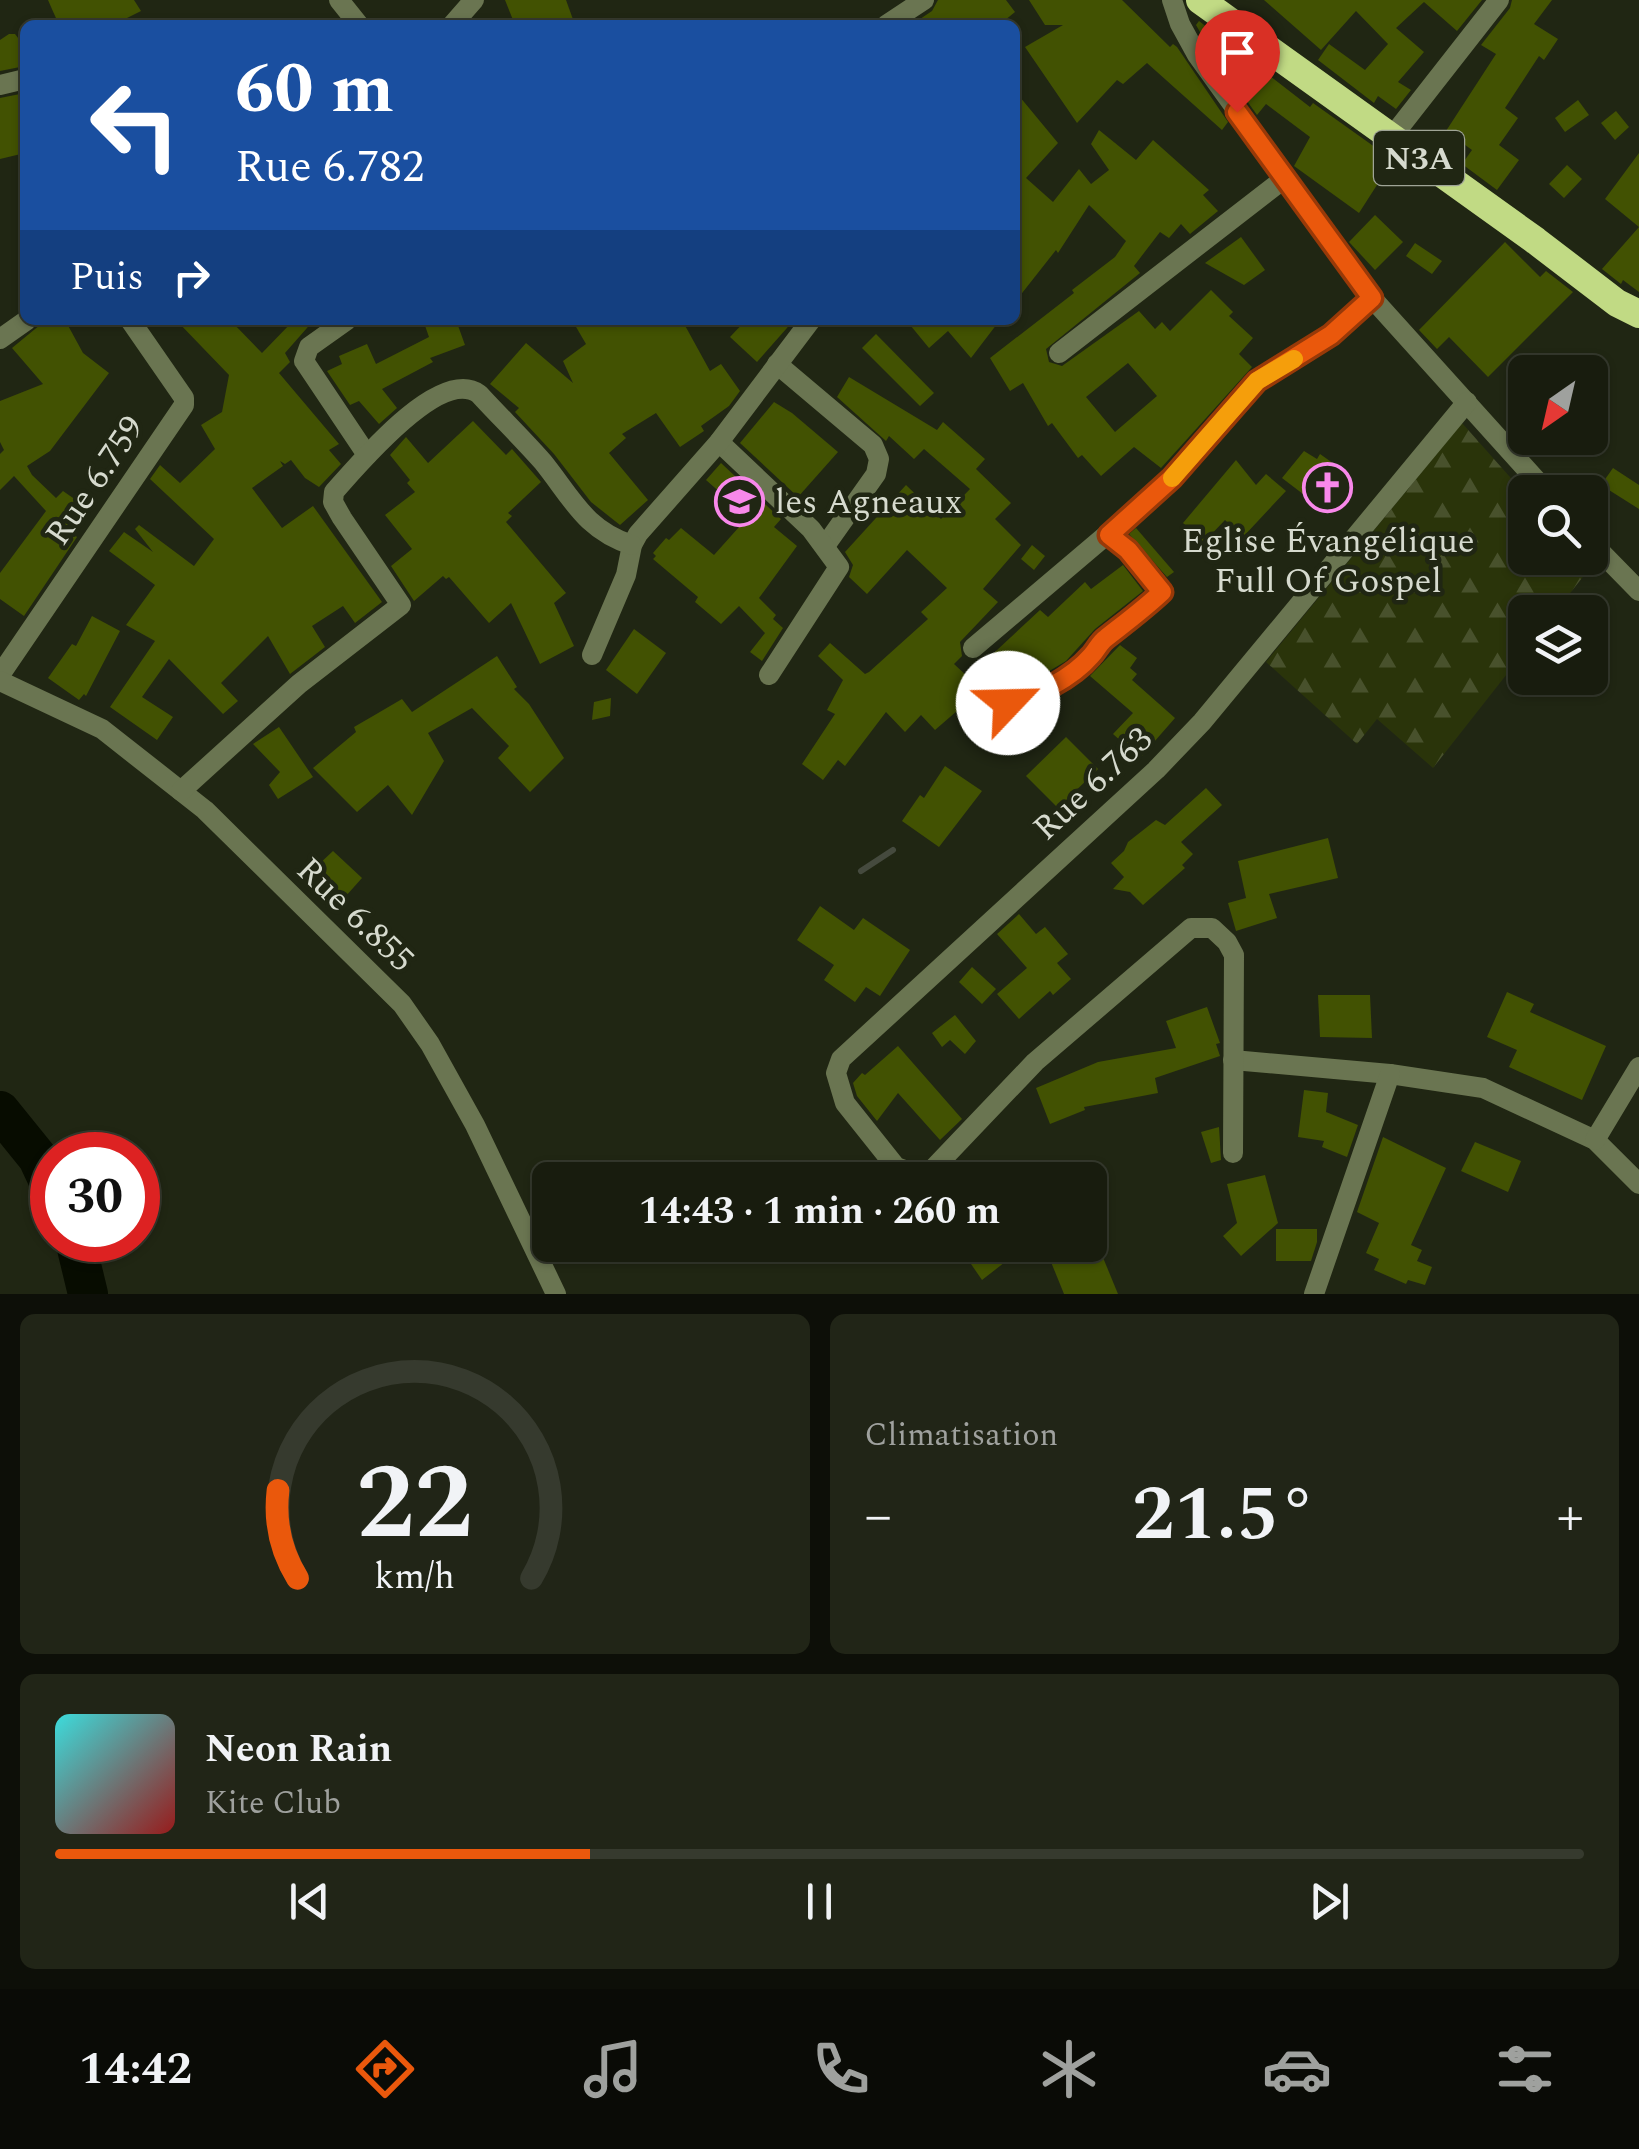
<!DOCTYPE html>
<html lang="fr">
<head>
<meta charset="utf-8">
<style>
	:root { --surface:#181c0e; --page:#212517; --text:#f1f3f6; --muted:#9fa19e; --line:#363a2e; --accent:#ea580c }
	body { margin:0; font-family:Spectral,serif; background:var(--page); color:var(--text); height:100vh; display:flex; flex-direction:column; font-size:38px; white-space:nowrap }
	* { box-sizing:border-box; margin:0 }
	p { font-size:32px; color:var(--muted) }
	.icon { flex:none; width:55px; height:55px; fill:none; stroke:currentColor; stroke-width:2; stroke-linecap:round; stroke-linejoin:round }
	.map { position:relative; height:1294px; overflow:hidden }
	.panel { display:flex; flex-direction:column; gap:20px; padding:20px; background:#0d0f08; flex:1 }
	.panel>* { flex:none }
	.banner { position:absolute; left:20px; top:20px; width:1000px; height:305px; border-radius:15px; box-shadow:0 2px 8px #0004,0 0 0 2px var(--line); background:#1a4fa0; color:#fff; overflow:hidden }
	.needle { width:65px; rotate:214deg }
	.fabs { position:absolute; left:1508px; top:355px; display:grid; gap:20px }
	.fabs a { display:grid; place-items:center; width:100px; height:100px; border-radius:15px; background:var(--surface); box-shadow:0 2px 8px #0004,0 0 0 2px var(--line); font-size:50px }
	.speed { position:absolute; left:30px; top:1132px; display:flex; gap:20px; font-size:50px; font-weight:700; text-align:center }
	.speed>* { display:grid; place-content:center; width:130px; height:130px; border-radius:50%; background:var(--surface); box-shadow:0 2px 8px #0004,0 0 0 2px var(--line); line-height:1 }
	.speed .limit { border:15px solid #d22; background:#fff; color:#111 }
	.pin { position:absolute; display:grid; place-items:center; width:85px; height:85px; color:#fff; margin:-102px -42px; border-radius:50% 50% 50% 0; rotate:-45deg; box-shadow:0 0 10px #0007 }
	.pin .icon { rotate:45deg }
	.me { position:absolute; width:110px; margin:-55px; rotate:66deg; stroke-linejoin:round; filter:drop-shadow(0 0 8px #0008) }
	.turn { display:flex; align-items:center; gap:35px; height:210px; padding:0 50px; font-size:45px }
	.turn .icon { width:130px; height:130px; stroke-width:2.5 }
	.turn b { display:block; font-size:70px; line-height:85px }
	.then { display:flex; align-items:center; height:95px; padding:0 50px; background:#0003; gap:20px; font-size:38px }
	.big { font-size:75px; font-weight:700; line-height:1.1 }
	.panel .widget { flex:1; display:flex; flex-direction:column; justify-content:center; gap:15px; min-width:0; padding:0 35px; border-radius:15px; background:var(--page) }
	.panel .dial { align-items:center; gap:0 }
	.dial svg { height:260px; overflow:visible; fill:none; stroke:var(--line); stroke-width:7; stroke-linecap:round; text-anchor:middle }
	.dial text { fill:var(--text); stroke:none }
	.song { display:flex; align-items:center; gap:30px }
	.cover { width:120px; height:120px; border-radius:15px; background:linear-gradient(135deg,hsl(180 70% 55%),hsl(0 70% 35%)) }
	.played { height:10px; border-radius:5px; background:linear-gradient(90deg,var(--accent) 35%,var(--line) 35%) }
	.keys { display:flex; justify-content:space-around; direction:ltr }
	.heat { display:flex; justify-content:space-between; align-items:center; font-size:55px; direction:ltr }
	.panel .tiles { flex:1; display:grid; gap:20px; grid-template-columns:1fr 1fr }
	.widget:last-child { grid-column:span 2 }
	.trip { position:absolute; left:532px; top:1162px; width:575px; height:100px; border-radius:15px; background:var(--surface); box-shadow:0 2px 8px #0004,0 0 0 2px var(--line); font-weight:700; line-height:100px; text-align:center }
	.tab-bar { display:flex; height:160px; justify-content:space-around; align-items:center; background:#0a0b06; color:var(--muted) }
	.tab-bar .icon { width:70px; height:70px }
	.tab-bar .active { color:var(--accent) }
	.tab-bar b { font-size:45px; color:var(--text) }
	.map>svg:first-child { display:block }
	.forest { fill:url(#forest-firs) }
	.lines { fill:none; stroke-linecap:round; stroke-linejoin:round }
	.stream { stroke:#454a3e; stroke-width:6 }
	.river { stroke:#070c00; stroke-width:40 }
	.building { fill:#425202; fill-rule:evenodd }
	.minor { stroke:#6a7551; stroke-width:20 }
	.trunk { stroke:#c1da84; stroke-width:28 }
	.route-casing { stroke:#983908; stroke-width:25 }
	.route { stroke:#ea580c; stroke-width:18 }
	.slow { stroke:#f59e0b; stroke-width:18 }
	.labels { text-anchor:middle; stroke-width:9; stroke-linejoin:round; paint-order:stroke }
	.shield { fill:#202613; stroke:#9fa496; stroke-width:2.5 }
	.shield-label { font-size:32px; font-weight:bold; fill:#d6dace }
	.street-label { font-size:35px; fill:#d6dace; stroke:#202613 }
	.poi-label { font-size:35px; fill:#d6dace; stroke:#202613; text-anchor:start }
</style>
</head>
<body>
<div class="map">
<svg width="1639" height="1294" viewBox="0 0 1639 1294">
	<defs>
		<pattern id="forest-firs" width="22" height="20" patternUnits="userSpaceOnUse" patternTransform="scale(2.5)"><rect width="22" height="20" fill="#2a340a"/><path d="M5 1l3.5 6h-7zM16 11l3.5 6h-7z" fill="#48512c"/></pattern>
	</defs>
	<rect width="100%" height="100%" fill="#202613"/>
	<path class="forest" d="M1462,423L1525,494V558H1581L1590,568L1555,612H1525V651L1433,768L1377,719L1357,744L1266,662Z"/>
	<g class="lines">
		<path class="stream" d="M861,871L893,850"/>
		<g class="river">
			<path d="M0,1111L38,1158L52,1188"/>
			<path d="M75,1240L88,1294"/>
		</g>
	</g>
	<g class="building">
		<path d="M48,0H134L141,11L113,25H59Z"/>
		<path d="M505,0H566L575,25H515Z"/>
		<path d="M938,0H1006L1015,12L999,25H911L932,11Z"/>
		<path d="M1029,0H1122L1170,47L1173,44L1177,47L1228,122L1222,130L1147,63L1123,84L1117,80L1077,123L1025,47L1063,25H1045Z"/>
		<path d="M1264,0H1482L1457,31L1424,2L1396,28L1424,52L1398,82L1411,90L1396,109L1378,96L1374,103L1318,60L1329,44L1365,70L1388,44L1356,11L1321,50Z"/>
		<path d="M1512,0H1552L1534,24L1558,39L1544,60L1539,56L1505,108L1518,118L1499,145L1519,160L1497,190L1462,164L1472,150L1446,131L1496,54L1481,45L1510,8Z"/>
		<path d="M1199,21L1310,107L1313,103L1393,160L1359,213L1294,166L1310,137L1266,104L1257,115L1209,48L1196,25Z"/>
		<path d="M9,34H15L25,47V66L0,71V40Z"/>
		<path d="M1015,91L1058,143L1026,178L1053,202L1079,169L1091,184L1109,170L1091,144L1099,130L1136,160L1153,140L1209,190L1203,195L1218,211L1190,234L1181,224L1169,238L1160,232L1134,266L1140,273L1046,349L1049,362L1062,366L1139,311L1155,329L1162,322L1170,331L1211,290L1233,312L1229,316L1253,338L1239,354L1252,367L1161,468L1134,447L1101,476L1082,455L1078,458L1052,423L1048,426L1023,383L1010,391L990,358L1074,293L1072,290L1115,257L1126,241L1089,205L1058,253L1056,250L1015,302ZM1128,363L1157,396L1115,432L1086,397Z"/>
		<path d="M25,93V153L0,159V98Z"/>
		<path d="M1578,100L1589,115L1565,132L1555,118Z"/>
		<path d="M1616,111L1629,127L1615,140L1601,123Z"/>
		<path d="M1639,153V292L1623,280L1621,284L1602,269L1639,227L1605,199Z"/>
		<path d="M1567,165L1582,179L1564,198L1549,184Z"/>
		<path d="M1375,215L1403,242L1375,270L1349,242Z"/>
		<path d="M1241,237L1265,270L1244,285L1205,263Z"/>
		<path d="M1505,242L1540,277L1546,271L1573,292L1488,377L1449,337L1437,349L1419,330Z"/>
		<path d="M1415,243L1442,261L1432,274L1406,256Z"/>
		<path d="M46,320H65L83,353L109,373L50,451L27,466L32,475L56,498L63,491L86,507L70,531L77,537L24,616L0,599V573L46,511L14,476L0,490V454L4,450L0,442V401L43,384L12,348Z"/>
		<path d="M176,320H230L262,353L294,320H314L285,353L290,362L279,373L339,444L329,450L341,464L319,487L305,478L291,460L285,464L280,461L283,466L252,488L282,528L313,506L382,602L355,623L343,606L312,626L325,647L290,674L268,636L221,683L238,701L223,714L169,659L142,697L173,717L157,740L110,707L155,641L126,625L155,585L109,551L124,532L153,552L135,529L139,525L194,566L214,539L150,479L160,465L180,483L215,449L201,425L222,412L229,375Z"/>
		<path d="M423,320H456L465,345L430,358L433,362L382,389L397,408L379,424L359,401L350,405L327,371L342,364L339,356L367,344L376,364L429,337Z"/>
		<path d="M572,320H682L710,371L721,364L740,391L729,406L701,426L704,431L680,447L656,413L622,434L626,438L609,453L648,500L620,525L591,502L554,454L515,412L519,408L490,384L526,343L573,383L563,361L586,344Z"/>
		<path d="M746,320H794L757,362L730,337Z"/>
		<path d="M906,320H1000L971,358L948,331L929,348Z"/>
		<path d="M876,334L934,393L920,406L862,348Z"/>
		<path d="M849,377L937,430L943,422L985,459L976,469L1011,503L995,519L1021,545L983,589L998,602L960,642L962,656L954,664L968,677L1040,610L1048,617L1085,582L1091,589L1123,565L1143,591L1095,629L1066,661L1036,679L999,693L995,700L996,709L983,720L979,716L1011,668L1009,666L935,730L921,715L905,732L886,712L845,766L838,760L823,780L802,764L835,714L827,710L843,680L818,656L830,643L865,674L869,672L928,619L921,612L947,588L907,550L867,594L849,577L853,565L845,552L906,485L941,519L970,489L924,449L914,459L889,436L886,441L837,397Z"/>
		<path d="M774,402L792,413L838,452L798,497L740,443Z"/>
		<path d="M473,421L506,455L512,449L541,482L508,513L512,516L506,522L566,593L554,603L574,646L540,664L511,603L489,623L449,577L446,579L443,576L414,601L391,566L412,549L385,515L415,492L407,483L410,480L390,455L406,437L428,463Z"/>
		<path d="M1304,451L1317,459L1320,454L1337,466L1334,471L1343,479L1320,507L1282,478Z"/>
		<path d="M1236,460L1256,485L1266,474L1286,491L1243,537L1225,520L1204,542L1183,523Z"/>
		<path d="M721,463L781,519L774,527L797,546L759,598L776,615L773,619L783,628L762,661L750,652L765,633L739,606L721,624L695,602L698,597L653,559L656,556L653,553L666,538L669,540L681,528L714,555L748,517L706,480Z"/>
		<path d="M1613,468L1639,485V509L1601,485Z"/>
		<path d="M1136,528L1174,572L1167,577L1129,534Z"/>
		<path d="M1032,545L1045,556L1034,570L1021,559Z"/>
		<path d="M92,616L120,631L86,696L84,694L79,700L48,678L72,644L76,646Z"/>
		<path d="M634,629L666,653L637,694L606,670Z"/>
		<path d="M1120,645L1137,658L1130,668L1137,674L1132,680L1175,718L1140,758L1113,734L1133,713L1090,676Z"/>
		<path d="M497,656L517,687L514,689L529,704L564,758L530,792L498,758L509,746L472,708L428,733L444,761L412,815L388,785L357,812L313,768L356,732L354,727L373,716L402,699L412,712Z"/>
		<path d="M611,698L610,716L592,720L594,702Z"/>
		<path d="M279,727L313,777L278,799L269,785L280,772L253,744Z"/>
		<path d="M1066,737L1098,769L1058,808L1026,776Z"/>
		<path d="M945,766L982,791L939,847L902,821L920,795L924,798Z"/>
		<path d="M1206,788L1222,805L1181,842L1193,854L1182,865L1185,868L1143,905L1130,892L1113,889L1124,877L1111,863L1124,851L1128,842L1156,820L1165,825Z"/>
		<path d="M1328,838L1338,878L1269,894L1277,918L1236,931L1228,903L1246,898L1238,861Z"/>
		<path d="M333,851L362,878L345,897L316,867Z"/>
		<path d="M820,906L854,930L863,918L910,950L880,996L866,987L855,1002L824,980L834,965L797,940Z"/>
		<path d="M1019,914L1036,934L1045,927L1068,954L1057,963L1071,979L1053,995L1050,991L1019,1019L997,994L1027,968L997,934Z"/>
		<path d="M972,967L996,989L982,1004L959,982Z"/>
		<path d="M1507,992L1534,1004L1530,1012L1606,1046L1582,1100L1509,1067L1517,1050L1487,1037Z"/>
		<path d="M1318,995H1370L1372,1038L1320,1037Z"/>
		<path d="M1207,1007L1220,1043L1216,1044L1220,1056L1155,1078L1158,1093L1084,1107L1085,1110L1050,1124L1036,1088L1098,1062L1176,1048L1166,1021Z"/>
		<path d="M955,1015L976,1041L965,1054L950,1040L942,1047L932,1033Z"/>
		<path d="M898,1046L962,1119L940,1140L898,1093L877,1121L857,1096L853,1083L862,1073L865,1075Z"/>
		<path d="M1304,1090L1328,1093L1326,1112L1358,1125L1347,1157L1322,1147L1324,1141L1298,1137Z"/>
		<path d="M1219,1127L1221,1160L1211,1163L1201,1132Z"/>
		<path d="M1383,1137L1446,1168L1411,1245L1422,1250L1417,1261L1432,1267L1425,1285L1408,1280L1406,1284L1374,1270L1379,1259L1366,1253L1379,1223L1357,1212Z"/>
		<path d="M1475,1142L1521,1161L1508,1192L1461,1171Z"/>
		<path d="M1265,1175L1278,1223L1241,1256L1223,1236L1237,1223L1227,1184Z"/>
		<path d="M1276,1229H1317V1242L1311,1261H1276Z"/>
		<path d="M1097,1243L1118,1294H1064L1051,1262Z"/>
		<path d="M958,1245H1027L982,1280Z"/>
	</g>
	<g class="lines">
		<g class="minor">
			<path d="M339,0L359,25"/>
			<path d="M1172,0L1180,24L1197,55L1372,298L1547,492"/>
			<path d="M452,25L474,0"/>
			<path d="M886,25L924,0"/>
			<path d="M0,85L25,79"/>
			<path d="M1391,138L1499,0"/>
			<path d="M347,320L309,347L304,361L367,455"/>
			<path d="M0,339L27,320"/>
			<path d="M1059,353L1285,178"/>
			<path d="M777,364L873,445L879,459L876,474L825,546"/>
			<path d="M719,442L811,529L839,567L769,675"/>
			<path d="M1590,541L1639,591"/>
			<path d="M973,648L1163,487L1257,381L1331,335L1372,298"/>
			<path d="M592,655L626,575L632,545L638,534L719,442L811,320"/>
			<path d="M0,675L184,405V398L130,320"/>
			<path d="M0,681L102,729L205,810L402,1004L430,1044L475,1125L556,1294"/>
			<path d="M1008,703C1036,697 1072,678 1091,656C1097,650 1099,643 1106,638C1125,623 1144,609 1162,592L1128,550L1109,535"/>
			<path d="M181,791L299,684L401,605L342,518L333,502L334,492C359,464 440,366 479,394C500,417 523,439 543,462C572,498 585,530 632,545"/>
			<path d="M1233,1060L1390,1074L1483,1088L1595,1140L1639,1184"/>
			<path d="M1595,1140L1639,1067"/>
			<path d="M1233,1153L1234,955L1227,942L1212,928H1191L1035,1062L932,1170L918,1175L896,1167L845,1103L836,1073L841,1059L1156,770L1202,722L1467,402"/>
			<path d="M1314,1294L1390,1074"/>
		</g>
		<path class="trunk" d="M1200,0L1536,241L1617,303L1639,314"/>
	</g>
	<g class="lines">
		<defs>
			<path id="route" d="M1008,703C1036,697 1073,677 1091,656C1097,650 1099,643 1106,638C1125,623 1144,609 1162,592L1128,550L1109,535L1172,478L1257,381L1331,335L1372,298L1237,112"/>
		</defs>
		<use href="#route" class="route-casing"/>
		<use href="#route" class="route"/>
		<path class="slow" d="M1172,478L1257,381L1294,359"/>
	</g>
	<defs>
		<symbol id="church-ring" viewBox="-11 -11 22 22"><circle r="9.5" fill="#202613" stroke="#f888ea" stroke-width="1.5"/><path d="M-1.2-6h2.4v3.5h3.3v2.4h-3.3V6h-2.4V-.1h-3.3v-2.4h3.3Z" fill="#f888ea"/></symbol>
		<symbol id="school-ring" viewBox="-11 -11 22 22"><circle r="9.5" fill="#202613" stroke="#f888ea" stroke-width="1.5"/><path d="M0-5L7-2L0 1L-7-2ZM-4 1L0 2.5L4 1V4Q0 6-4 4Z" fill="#f888ea"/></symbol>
	</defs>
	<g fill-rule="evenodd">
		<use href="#church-ring" x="1300" y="460" width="55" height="55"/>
		<use href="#school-ring" x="712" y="474" width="55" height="55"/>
	</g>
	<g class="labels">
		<rect class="shield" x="1374" y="131" width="90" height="54" rx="8"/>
		<g class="shield-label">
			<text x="1419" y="169">N3A</text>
		</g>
		<g class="street-label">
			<text transform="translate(94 480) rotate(-56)" y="12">Rue 6.759</text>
			<text transform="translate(1092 783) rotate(-43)" y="12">Rue 6.763</text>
			<text transform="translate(356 914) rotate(44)" y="12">Rue 6.855</text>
		</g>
		<g class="poi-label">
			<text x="775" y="513">les Agneaux</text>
			<text x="1328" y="552" text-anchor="middle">Eglise Évangélique<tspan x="1328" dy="40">Full Of Gospel</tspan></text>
		</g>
	</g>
</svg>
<div class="fabs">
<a><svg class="needle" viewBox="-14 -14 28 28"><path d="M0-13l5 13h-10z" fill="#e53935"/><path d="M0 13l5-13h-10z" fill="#9fa19e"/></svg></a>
<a><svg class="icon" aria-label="search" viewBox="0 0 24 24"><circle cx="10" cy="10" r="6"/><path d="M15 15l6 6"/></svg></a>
<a><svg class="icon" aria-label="layers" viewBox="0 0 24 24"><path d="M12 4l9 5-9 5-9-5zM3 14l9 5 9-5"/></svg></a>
</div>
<div class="speed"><div class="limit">30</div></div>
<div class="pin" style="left:1237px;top:112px;background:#d93025"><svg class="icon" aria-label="arrive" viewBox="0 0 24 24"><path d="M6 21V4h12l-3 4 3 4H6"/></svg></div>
<svg class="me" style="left:1008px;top:703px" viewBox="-20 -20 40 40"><circle r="19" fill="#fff"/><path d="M0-13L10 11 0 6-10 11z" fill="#ea580c"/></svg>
<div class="trip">14:43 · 1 min · 260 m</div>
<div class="banner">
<div class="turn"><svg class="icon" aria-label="left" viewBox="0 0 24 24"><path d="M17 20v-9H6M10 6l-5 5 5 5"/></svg><div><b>60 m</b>Rue 6.782</div></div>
<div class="then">Puis<svg class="icon" aria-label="right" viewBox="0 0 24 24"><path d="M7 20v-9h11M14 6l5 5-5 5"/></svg></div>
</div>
</div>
<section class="panel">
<div class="tiles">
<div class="widget dial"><svg viewBox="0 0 100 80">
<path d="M14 69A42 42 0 1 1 86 69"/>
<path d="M14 69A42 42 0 0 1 8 42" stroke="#ea580c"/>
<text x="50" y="56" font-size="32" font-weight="700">22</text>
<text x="50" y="72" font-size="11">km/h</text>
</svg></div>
<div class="widget"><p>Climatisation</p>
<div class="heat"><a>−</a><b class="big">21.5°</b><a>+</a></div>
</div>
<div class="widget">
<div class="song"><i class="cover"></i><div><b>Neon Rain</b><p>Kite Club</p></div></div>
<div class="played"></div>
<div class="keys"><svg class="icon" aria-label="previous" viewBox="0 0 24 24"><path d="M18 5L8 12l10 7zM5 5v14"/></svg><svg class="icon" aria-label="pause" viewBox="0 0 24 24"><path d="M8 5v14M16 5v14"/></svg><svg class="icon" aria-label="next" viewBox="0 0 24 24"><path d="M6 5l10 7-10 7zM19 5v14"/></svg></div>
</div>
</div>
</section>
<nav class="tab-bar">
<b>14:42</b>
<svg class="icon active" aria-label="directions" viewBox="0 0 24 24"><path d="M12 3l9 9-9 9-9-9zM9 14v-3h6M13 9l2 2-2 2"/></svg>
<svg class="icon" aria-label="music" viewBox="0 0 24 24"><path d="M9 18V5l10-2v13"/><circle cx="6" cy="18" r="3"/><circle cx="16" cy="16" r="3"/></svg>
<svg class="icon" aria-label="phone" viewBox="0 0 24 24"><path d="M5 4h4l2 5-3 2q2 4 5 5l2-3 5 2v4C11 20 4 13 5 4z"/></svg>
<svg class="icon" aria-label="climate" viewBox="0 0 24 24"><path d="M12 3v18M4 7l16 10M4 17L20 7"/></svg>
<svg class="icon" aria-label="car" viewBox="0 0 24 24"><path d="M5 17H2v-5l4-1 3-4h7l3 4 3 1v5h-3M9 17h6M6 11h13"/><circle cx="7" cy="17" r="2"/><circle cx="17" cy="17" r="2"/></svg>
<svg class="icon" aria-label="filters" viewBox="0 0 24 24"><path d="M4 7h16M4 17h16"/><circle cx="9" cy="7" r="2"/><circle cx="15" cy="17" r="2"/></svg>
</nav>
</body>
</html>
